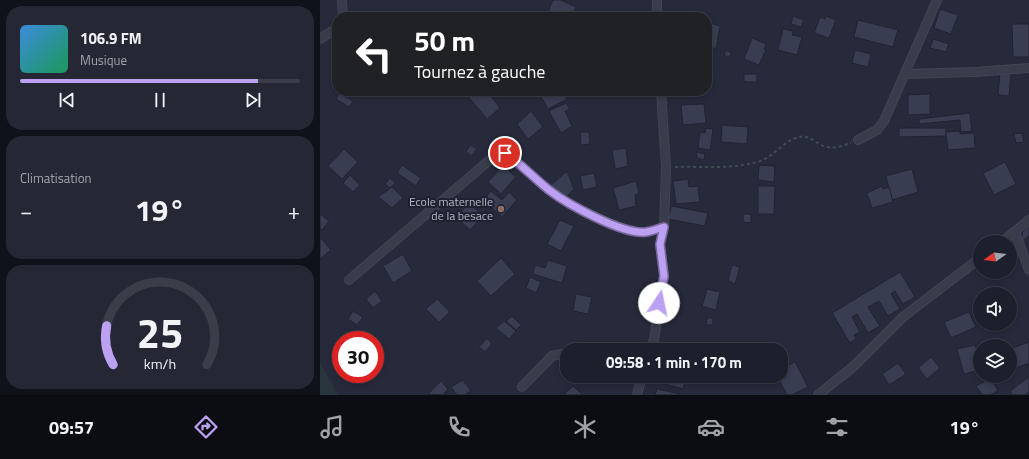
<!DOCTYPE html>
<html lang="fr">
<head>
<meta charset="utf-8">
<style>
	:root { --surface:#1c202c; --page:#252834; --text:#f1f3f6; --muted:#a0a3a9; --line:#3a3e48; --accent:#bca0f2 }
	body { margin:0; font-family:"Titillium Web",sans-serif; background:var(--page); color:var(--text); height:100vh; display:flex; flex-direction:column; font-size:15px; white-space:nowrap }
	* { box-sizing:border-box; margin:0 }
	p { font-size:13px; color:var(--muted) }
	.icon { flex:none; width:22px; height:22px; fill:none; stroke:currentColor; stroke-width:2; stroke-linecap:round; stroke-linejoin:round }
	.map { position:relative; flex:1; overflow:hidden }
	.side { display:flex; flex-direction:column; gap:6px; padding:6px; background:#0f1218; width:320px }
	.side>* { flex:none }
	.banner { position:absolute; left:12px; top:12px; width:380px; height:84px; border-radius:16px; box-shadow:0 2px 6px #0003,0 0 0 1px var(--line); background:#202124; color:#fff; overflow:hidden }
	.needle { width:26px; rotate:256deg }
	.controls { position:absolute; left:653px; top:235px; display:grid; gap:8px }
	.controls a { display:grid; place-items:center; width:44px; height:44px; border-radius:50%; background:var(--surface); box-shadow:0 2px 6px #0003,0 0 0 1px var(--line); font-size:20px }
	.speed { position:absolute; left:12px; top:331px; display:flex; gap:8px; font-size:20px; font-weight:700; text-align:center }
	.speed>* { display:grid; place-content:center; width:52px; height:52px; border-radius:50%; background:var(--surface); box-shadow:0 2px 6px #0003,0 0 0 1px var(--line); line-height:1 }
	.speed .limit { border:6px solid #d22; background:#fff; color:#111 }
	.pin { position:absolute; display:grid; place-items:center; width:34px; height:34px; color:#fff; margin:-17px; border:2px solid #fff; border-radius:50%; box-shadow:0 1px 4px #0007 }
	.me { position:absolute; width:44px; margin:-22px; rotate:11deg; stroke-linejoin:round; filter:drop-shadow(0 0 3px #0008) }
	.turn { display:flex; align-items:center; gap:14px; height:84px; padding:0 16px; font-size:18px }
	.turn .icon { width:52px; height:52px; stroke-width:2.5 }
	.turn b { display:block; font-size:28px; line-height:34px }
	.big { font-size:30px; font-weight:700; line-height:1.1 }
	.side .widget { flex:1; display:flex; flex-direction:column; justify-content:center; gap:6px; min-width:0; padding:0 14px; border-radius:16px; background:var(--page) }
	.side .dial { align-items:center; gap:0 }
	.dial svg { height:104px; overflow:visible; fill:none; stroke:var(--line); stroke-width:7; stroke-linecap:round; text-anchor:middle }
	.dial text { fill:var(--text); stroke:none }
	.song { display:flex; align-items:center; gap:12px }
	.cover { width:48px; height:48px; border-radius:6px; background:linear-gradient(135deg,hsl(210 70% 55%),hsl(150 70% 35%)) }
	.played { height:4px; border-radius:2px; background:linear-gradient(90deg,var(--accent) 85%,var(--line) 85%) }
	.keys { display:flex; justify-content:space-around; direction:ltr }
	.heat { display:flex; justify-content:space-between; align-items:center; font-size:22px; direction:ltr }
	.trip { position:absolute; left:240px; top:343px; width:228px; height:40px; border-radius:16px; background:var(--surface); box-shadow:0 2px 6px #0003,0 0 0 1px var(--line); font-weight:700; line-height:40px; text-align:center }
	.menu { display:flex; height:64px; justify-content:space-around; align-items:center; background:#0b0d12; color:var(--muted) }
	.menu .icon { width:28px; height:28px }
	.menu .selected { color:var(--accent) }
	.menu b { font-size:18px; color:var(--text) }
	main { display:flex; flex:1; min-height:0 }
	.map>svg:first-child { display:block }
	.green { fill:#28353c }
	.building { fill:#383d52; stroke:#202332 }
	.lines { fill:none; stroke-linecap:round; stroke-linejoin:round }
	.street-casing { stroke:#424554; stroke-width:10 }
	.path { stroke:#404e54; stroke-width:2; stroke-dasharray:3 3; stroke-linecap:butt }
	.street { stroke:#393c4b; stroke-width:8 }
	.route-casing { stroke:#7a689d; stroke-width:10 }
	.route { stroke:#bca0f2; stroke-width:7 }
	.education-dot { fill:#8d6e63; stroke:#1e2130; stroke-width:1.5 }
	.labels { text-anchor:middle; stroke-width:4; stroke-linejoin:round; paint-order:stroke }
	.poi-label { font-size:12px; fill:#b5b8c7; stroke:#1e2130; text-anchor:end }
</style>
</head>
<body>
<main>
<section class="side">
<div class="widget">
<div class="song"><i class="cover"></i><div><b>106.9 FM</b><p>Musique</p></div></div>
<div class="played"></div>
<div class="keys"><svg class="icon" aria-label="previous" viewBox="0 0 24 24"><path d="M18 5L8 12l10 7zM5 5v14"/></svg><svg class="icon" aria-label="pause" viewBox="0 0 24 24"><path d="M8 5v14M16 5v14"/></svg><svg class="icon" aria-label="next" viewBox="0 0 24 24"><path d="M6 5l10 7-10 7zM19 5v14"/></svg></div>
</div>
<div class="widget"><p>Climatisation</p>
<div class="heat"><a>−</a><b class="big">19°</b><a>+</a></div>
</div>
<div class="widget dial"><svg viewBox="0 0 100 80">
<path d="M14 69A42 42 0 1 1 86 69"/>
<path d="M14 69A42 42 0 0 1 9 39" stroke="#bca0f2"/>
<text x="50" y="56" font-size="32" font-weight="700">25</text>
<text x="50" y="72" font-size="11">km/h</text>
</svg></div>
</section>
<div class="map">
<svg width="709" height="395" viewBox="0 0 709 395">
	<rect width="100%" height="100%" fill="#262a3b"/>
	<path class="green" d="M0,362L18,395H0Z"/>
	<g class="building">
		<path d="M233,0H241L256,7L252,17H234L227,14Z"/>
		<path d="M620,9L638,15L631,34L614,28Z"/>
		<path d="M473,16L484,20L481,27L471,24Z"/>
		<path d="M506,16L516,20L509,38L494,33L500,17L505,19Z"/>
		<path d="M538,20L578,30L573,47L534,37Z"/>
		<path d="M390,23L400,26L396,49L387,45Z"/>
		<path d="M692,24H709V57H693Z"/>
		<path d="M463,29L473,31L472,35L482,37L477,55L458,50Z"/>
		<path d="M432,38L446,44L444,49L446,50L439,65L424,59Z"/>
		<path d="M613,39L629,44L626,52L610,48Z"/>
		<path d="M406,50L411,53L409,58L404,55Z"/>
		<path d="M535,50L551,54L548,67L532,63Z"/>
		<path d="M680,73L691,74L689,96L678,95Z"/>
		<rect x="424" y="74" width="13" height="8"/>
		<path d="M151,91H167L180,108L167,119L147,95Z"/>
		<path d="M218,91H245L247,99L228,109Z"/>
		<path d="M19,93L33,101L29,107L16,99Z"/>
		<path d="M610,94V114L588,115V95Z"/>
		<path d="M246,103L250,109L245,111L252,126L241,133L229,111Z"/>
		<path d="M384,104L386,123L363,125L361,105Z"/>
		<path d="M211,111L223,127L208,139L197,124Z"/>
		<path d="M650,113L652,131L641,132L640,120L599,124V119Z"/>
		<path d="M402,125L428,127L427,144L401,142Z"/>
		<path d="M386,128L393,129L390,150L378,148L380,132L385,133Z"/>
		<path d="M579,128H626V136L579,137Z"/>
		<path d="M640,131V134L654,133L655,148L628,150L626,132Z"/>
		<path d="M260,132H269L270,144L261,145Z"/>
		<path d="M702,133L704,142L696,143L694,134Z"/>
		<path d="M151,145L157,149L151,156L146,151Z"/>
		<path d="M306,148L308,166L295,169L292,150Z"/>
		<path d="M24,149L38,162L22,179L8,166Z"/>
		<path d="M376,152L385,154L384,160L377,158Z"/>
		<path d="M685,162L696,184L674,195L663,173Z"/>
		<path d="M82,165L101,178L96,186L77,173Z"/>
		<path d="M439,165L455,166L454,182L438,180Z"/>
		<path d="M183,166L196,177L181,194L168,182Z"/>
		<path d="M592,169L598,192L572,200L566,176Z"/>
		<path d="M247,171L254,189L245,198L229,187Z"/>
		<path d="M274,173L277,187L263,190L260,176Z"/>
		<path d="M30,175L40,185L33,192L23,183Z"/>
		<path d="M70,178L75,183L70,188L65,184Z"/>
		<path d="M368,179L369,187L378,186L380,202L356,204L353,181Z"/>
		<path d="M316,181L319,193L315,195L316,206L299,210L293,188Z"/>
		<path d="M438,186H455L454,214H438Z"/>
		<path d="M562,186L563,189L569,187L573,202L552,208L547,193Z"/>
		<path d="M72,187L83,198L72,208L58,197Z"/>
		<path d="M171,191L182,200L189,192L197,200L182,217L163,200Z"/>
		<path d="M149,203L163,216L150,230L136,217Z"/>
		<path d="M351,206L388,213L385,226L348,219Z"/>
		<path d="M0,214L9,221L2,230L0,229Z"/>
		<path d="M423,214H431V223L423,222Z"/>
		<path d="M240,220L254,226L241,251L227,244Z"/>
		<path d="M709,226V236L702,241V233Z"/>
		<path d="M0,237L11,250L0,259Z"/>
		<path d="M83,254L92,271L73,283L63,266Z"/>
		<path d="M181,258L195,274L171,296L157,281Z"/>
		<path d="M228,260L247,266L242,283L213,274L215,265L225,268Z"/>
		<path d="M412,265L420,267L415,284L408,281Z"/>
		<path d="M580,272L595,297L583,304L575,291L571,294L580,309L568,316L559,301L548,307L560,326L548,333L537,314L532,317L540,332L534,335L536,339L530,343L512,313Z"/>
		<path d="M210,277L221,282L216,293L206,288Z"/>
		<path d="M387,289L400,292L396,310L382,306Z"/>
		<path d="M55,291L62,301L53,308L46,299Z"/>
		<path d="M256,294L272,297L268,314L253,311Z"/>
		<path d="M117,299L130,312L119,322L106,309Z"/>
		<path d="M33,311L43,317L37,325L28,319Z"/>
		<path d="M649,312L656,327L631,338L624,322Z"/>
		<path d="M192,316L201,325L196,330L186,321Z"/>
		<path d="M387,318H393V325H386Z"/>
		<path d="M184,321L196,331L189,339L176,328Z"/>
		<path d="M167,338L172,344L165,352L159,347Z"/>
		<path d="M709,342V363L696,368L690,349Z"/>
		<path d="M655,345L660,356V360L657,361L660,370L644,374L637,349Z"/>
		<path d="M611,357L620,368L607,379L598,368Z"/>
		<path d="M475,362L488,387L472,395H467L457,376H461V369Z"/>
		<path d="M578,363L586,374L569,385L562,374Z"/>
		<path d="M335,376H367L363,389L333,381Z"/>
		<path d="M709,377V392L705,395H692L690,391Z"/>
		<path d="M671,378L678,391L670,395H662L656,386Z"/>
		<path d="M143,380L151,391L145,395H137L131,387Z"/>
		<path d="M121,381L128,389L123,395L108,394Z"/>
		<path d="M253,386L263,395H244Z"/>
		<path d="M337,389L361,394V395H335Z"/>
	</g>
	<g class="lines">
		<defs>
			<g id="street">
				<path d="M22,0L23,17"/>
				<path d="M337,0V17"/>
				<path d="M0,39L17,28"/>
				<path d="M585,74L656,72L709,68"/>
				<path d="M538,140L557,130L564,121L617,0"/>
				<path d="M695,232L709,270"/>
				<path d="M682,242L709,220"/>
				<path d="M29,280L172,158L185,153C201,164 214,178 229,190C247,204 304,235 326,232C332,231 338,229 344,227L346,167L341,91"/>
				<path d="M330,350L334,339L344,276L340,245L344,227"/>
				<path d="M202,387L232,356L247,353"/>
				<path d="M317,395L322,376"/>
				<path d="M498,395L534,366L583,317L660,258"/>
			</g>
		</defs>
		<use href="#street" class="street-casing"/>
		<path class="path" d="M355,167C384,166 412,170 440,161C455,156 464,140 479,137C490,134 497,145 507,147C515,149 524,145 531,143"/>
		<use href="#street" class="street"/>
	</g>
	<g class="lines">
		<defs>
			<path id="route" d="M185,153C201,164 214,178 229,190C247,204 303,235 326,232C332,231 338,229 344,227L340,244L344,276L339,303"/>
		</defs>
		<use href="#route" class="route-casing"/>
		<use href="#route" class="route"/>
	</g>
	<circle class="education-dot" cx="181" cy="209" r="4"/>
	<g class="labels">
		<g class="poi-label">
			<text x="173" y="206">Ecole maternelle<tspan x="173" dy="14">de la besace</tspan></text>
		</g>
	</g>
</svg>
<div class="controls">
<a><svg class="needle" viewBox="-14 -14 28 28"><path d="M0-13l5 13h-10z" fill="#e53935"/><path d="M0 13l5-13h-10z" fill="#a0a3a9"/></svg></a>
<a><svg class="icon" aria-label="sound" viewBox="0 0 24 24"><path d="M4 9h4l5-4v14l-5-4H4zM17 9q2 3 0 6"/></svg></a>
<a><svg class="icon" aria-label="layers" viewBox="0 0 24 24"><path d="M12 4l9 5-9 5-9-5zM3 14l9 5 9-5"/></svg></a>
</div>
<div class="speed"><div class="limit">30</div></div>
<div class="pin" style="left:185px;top:153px;background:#d93025"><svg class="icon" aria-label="arrive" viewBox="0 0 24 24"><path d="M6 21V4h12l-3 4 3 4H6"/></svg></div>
<svg class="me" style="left:339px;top:303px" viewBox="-20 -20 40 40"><circle r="19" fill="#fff"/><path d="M0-13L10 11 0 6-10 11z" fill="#bca0f2"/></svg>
<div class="trip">09:58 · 1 min · 170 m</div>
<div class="banner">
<div class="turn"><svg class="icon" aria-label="left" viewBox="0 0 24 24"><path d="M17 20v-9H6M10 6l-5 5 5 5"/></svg><div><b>50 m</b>Tournez à gauche</div></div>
</div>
</div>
</main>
<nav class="menu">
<b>09:57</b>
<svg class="icon selected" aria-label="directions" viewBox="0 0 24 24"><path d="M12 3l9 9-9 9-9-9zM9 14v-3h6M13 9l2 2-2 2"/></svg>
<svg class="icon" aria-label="music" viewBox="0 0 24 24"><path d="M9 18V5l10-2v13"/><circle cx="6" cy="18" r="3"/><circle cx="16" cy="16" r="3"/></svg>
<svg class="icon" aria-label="phone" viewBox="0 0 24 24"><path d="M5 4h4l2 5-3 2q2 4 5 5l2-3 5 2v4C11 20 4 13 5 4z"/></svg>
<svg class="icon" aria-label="climate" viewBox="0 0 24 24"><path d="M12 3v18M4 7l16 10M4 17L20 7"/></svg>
<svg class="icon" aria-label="car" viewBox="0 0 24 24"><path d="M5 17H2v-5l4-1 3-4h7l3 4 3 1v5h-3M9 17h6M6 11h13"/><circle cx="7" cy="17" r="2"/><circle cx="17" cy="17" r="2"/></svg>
<svg class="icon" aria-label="filters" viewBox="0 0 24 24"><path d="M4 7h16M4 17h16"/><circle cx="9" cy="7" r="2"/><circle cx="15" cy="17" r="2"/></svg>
<b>19°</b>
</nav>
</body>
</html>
